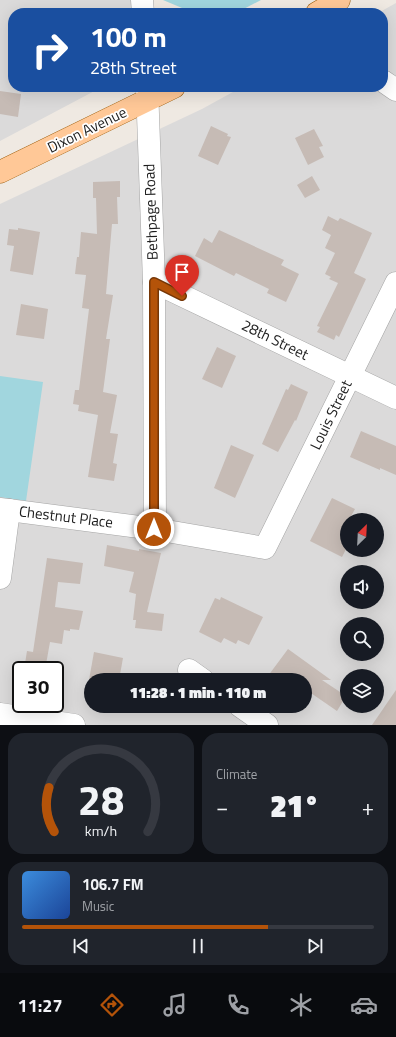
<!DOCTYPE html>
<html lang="en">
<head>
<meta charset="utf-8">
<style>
	:root { --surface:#171b24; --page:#20242c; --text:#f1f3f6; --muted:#9ea1a6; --line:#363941; --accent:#b45309 }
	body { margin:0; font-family:"Titillium Web",sans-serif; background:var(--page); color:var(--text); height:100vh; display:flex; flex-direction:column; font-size:15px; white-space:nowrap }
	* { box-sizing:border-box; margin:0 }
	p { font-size:13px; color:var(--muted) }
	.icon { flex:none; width:22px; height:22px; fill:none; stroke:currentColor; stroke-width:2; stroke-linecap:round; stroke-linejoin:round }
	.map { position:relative; height:725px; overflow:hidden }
	.panel { display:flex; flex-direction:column; gap:8px; padding:8px; background:#0d0f14; flex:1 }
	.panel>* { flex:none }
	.top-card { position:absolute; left:8px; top:8px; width:380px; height:84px; border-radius:16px; box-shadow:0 4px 16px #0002; background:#1a4fa0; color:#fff; overflow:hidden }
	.needle { width:26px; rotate:24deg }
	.fabs { position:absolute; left:340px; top:513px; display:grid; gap:8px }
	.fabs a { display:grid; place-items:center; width:44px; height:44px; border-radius:50%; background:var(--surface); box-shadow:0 4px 16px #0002; font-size:20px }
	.speed { position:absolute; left:12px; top:661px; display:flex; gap:8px; font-size:20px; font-weight:700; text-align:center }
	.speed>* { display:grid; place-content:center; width:52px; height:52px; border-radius:50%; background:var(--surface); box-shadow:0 4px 16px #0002; line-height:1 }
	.speed .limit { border:2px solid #111; border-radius:6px; background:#fff; color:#111 }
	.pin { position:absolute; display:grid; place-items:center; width:34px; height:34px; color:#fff; margin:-41px -17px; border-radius:50% 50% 50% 0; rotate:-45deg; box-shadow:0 0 4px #0007 }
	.pin .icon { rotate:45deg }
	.me { position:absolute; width:44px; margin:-22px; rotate:0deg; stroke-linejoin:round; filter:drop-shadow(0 0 3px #0008) }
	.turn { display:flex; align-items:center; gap:14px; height:84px; padding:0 16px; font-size:18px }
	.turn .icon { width:52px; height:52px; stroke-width:2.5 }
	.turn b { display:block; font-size:28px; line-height:34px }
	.big { font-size:30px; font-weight:800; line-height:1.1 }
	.panel .tile { flex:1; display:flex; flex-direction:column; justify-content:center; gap:6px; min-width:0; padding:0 14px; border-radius:16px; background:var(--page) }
	.panel .dial { align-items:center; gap:0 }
	.dial svg { height:104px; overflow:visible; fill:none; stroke:var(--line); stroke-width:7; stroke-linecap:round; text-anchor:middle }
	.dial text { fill:var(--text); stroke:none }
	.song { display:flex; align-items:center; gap:12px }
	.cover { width:48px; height:48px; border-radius:6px; background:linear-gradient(135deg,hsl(210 70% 55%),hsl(220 70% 35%)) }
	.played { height:4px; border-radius:2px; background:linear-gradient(90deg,var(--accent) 70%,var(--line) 70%) }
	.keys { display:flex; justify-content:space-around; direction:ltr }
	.heat { display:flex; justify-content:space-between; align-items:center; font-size:22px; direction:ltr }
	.panel .tiles { flex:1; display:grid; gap:8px; grid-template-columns:1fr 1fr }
	.tile:last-child { grid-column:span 2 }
	.trip { position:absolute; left:84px; top:673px; width:228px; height:40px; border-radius:20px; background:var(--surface); box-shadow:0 4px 16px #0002; font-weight:800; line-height:40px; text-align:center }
	.tab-bar { display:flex; height:64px; justify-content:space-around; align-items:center; background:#090b0e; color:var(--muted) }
	.tab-bar .icon { width:28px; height:28px }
	.tab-bar .on { color:var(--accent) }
	.tab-bar b { font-size:18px; color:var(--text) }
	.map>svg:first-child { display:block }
	.residential { fill:#dbdada; fill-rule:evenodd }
	.water { fill:#a1d6de }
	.building { fill:#c6bbb5 }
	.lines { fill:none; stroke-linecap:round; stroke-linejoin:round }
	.minor-casing { stroke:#a4a4a4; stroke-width:23 }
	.major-casing { stroke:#965600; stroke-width:23 }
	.minor { stroke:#fff; stroke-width:22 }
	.major { stroke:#ffc897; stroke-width:22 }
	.route-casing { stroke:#753606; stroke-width:10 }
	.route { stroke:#b45309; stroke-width:7 }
	.labels { text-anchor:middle; stroke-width:3.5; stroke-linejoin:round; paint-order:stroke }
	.street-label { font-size:15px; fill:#1d1d1d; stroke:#fff }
</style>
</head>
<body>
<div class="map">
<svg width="396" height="725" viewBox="0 0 396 725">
	<rect width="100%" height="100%" fill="#efe9e2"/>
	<g class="residential">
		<path d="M0,0H153V13H13V87H102L0,141Z"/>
		<path d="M396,3V725H0V204L202,109L242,87H383V13H378ZM347,520H377V550H347ZM347,572H377V602H347ZM347,624H377V654H347ZM21,670H55V704H21ZM347,676H377V706H347ZM91,680H305V706H91Z"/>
	</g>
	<g class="water">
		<path d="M163,0H261L236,13H194Z"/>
		<path d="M0,376L43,382L26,501L0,497Z"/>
	</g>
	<g class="building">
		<path d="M0,91L21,94L18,117L0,114Z"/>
		<path d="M211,126L228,134L227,136L231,137L218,165L198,156Z"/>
		<path d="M314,129L323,146L319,147L324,157L308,165L295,138Z"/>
		<path d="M312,176L320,190L305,198L297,185Z"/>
		<path d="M120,181V197H117L118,224H112L106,294L113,295L106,339H110L103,392L117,395L110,433L118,434L113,463L117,464L114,481L88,477L98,415L78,411L79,405L73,404L75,390H79L89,309L82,308L86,275L75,274L77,257H79L81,232L97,234L96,198H93V182Z"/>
		<path d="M328,216L338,221L340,218L372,233L354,273L366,279L339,337L336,335L334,340L317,332L320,327L317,326L338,283L329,279L331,277L325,274L335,253L325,248L331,235L322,230Z"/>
		<path d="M18,228L40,232L33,275L10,271L14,246L7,245L9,229L18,230Z"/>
		<path d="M219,230L284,260L281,265L299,274L286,302L267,293L269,289L236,273L234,276L195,256L204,238L212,243Z"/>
		<path d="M21,304L48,309L44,339L16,335Z"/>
		<path d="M217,347L236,356L222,388L202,379Z"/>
		<path d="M291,384L308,392L296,421L295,420L278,452L262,444L286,389L288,390Z"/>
		<path d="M361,431L396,446V475L380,468V470L350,457Z"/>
		<path d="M231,445L254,455L235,498L214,488Z"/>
		<path d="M332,498L355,509L349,520H347V524L342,533L347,536V547L342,557L310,541Z"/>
		<path d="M107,545L139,551V549L161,553L147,612L164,614L162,631L135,628L136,620H133L136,594L129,592L134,572L104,566Z"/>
		<path d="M47,558L83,563L80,584L58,582L55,607L83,611L79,630L70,629V631L64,630L62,644L50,642L45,670H24L27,651L33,652Z"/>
		<path d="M221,597L263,617L249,645L238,640L236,644L224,638L221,643L199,632L215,598L220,600Z"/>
		<path d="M288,649L331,680H322L346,696L337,711L305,689V680H265Z"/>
		<path d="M94,652L123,658L119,680H89Z"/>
		<path d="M396,690V725H372Z"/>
	</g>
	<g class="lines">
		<defs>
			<g id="minor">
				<path d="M142,0L143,13"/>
				<path d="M383,81L396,90"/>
				<path d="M147,87L154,282L155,529"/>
				<path d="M154,282L396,398"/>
				<path d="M0,509L155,529L265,548L396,283"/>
				<path d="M0,578L9,510"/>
				<path d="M189,670L203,680"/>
				<path d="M240,706L267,725"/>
				<path d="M0,714L74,725"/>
			</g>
			<g id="major">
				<path d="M317,13L339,0"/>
				<path d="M0,172L174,87"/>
			</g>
		</defs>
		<use href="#minor" class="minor-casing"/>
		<use href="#major" class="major-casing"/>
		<use href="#minor" class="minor"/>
		<use href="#major" class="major"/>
	</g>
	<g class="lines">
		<defs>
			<path id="route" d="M154,529V282L182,296"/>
		</defs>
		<use href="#route" class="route-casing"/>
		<use href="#route" class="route"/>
	</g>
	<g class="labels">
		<g class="street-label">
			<text transform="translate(87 130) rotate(-26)" y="5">Dixon Avenue</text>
			<text transform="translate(151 212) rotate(-92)" y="5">Bethpage Road</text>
			<text transform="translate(275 340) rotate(26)" y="5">28th Street</text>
			<text transform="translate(331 415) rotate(-64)" y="5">Louis Street</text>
			<text transform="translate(66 517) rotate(7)" y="5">Chestnut Place</text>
		</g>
	</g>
</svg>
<div class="fabs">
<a><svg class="needle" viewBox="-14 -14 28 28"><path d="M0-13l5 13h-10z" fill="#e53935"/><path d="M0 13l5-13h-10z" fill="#9ea1a6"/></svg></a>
<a><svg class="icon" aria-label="sound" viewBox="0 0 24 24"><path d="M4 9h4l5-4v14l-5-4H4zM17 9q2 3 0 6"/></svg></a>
<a><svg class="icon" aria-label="search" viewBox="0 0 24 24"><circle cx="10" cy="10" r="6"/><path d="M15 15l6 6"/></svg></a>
<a><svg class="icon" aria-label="layers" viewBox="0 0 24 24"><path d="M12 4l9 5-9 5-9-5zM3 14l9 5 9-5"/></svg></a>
</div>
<div class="speed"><div class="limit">30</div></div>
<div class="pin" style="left:182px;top:296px;background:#d93025"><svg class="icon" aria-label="arrive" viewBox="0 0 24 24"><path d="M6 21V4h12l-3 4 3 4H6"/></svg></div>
<svg class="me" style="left:154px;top:529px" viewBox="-20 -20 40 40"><circle r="17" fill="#b45309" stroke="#fff" stroke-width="3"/><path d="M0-11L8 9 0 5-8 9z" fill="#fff"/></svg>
<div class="trip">11:28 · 1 min · 110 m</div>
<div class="top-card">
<div class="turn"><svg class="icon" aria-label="right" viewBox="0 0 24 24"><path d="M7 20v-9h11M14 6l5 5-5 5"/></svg><div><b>100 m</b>28th Street</div></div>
</div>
</div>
<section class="panel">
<div class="tiles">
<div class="tile dial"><svg viewBox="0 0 100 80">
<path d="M14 69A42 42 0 1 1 86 69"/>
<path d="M14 69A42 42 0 0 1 10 35" stroke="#b45309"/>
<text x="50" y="56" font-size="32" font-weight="700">28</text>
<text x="50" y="72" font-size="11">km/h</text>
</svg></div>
<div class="tile"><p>Climate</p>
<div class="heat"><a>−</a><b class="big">21°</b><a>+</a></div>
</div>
<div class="tile">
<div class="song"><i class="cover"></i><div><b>106.7 FM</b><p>Music</p></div></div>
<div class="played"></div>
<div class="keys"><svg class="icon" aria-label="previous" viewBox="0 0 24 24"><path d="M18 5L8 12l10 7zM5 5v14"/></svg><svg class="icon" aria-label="pause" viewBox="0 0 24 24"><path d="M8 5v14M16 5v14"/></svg><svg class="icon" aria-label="next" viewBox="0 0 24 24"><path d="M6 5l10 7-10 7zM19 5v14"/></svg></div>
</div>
</div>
</section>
<nav class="tab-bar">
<b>11:27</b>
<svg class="icon on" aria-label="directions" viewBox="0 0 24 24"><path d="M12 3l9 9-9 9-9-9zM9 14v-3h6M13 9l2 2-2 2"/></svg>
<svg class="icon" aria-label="music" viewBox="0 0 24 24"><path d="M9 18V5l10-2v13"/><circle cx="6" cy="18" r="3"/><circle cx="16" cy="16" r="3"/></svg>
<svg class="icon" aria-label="phone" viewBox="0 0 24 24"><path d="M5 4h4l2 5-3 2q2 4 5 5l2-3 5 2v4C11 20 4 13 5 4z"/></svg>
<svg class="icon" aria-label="climate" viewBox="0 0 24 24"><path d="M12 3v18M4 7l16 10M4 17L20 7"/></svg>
<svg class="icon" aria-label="car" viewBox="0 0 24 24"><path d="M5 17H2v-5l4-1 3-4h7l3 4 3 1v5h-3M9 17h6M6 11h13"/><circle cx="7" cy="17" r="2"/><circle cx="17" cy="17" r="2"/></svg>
</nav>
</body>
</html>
